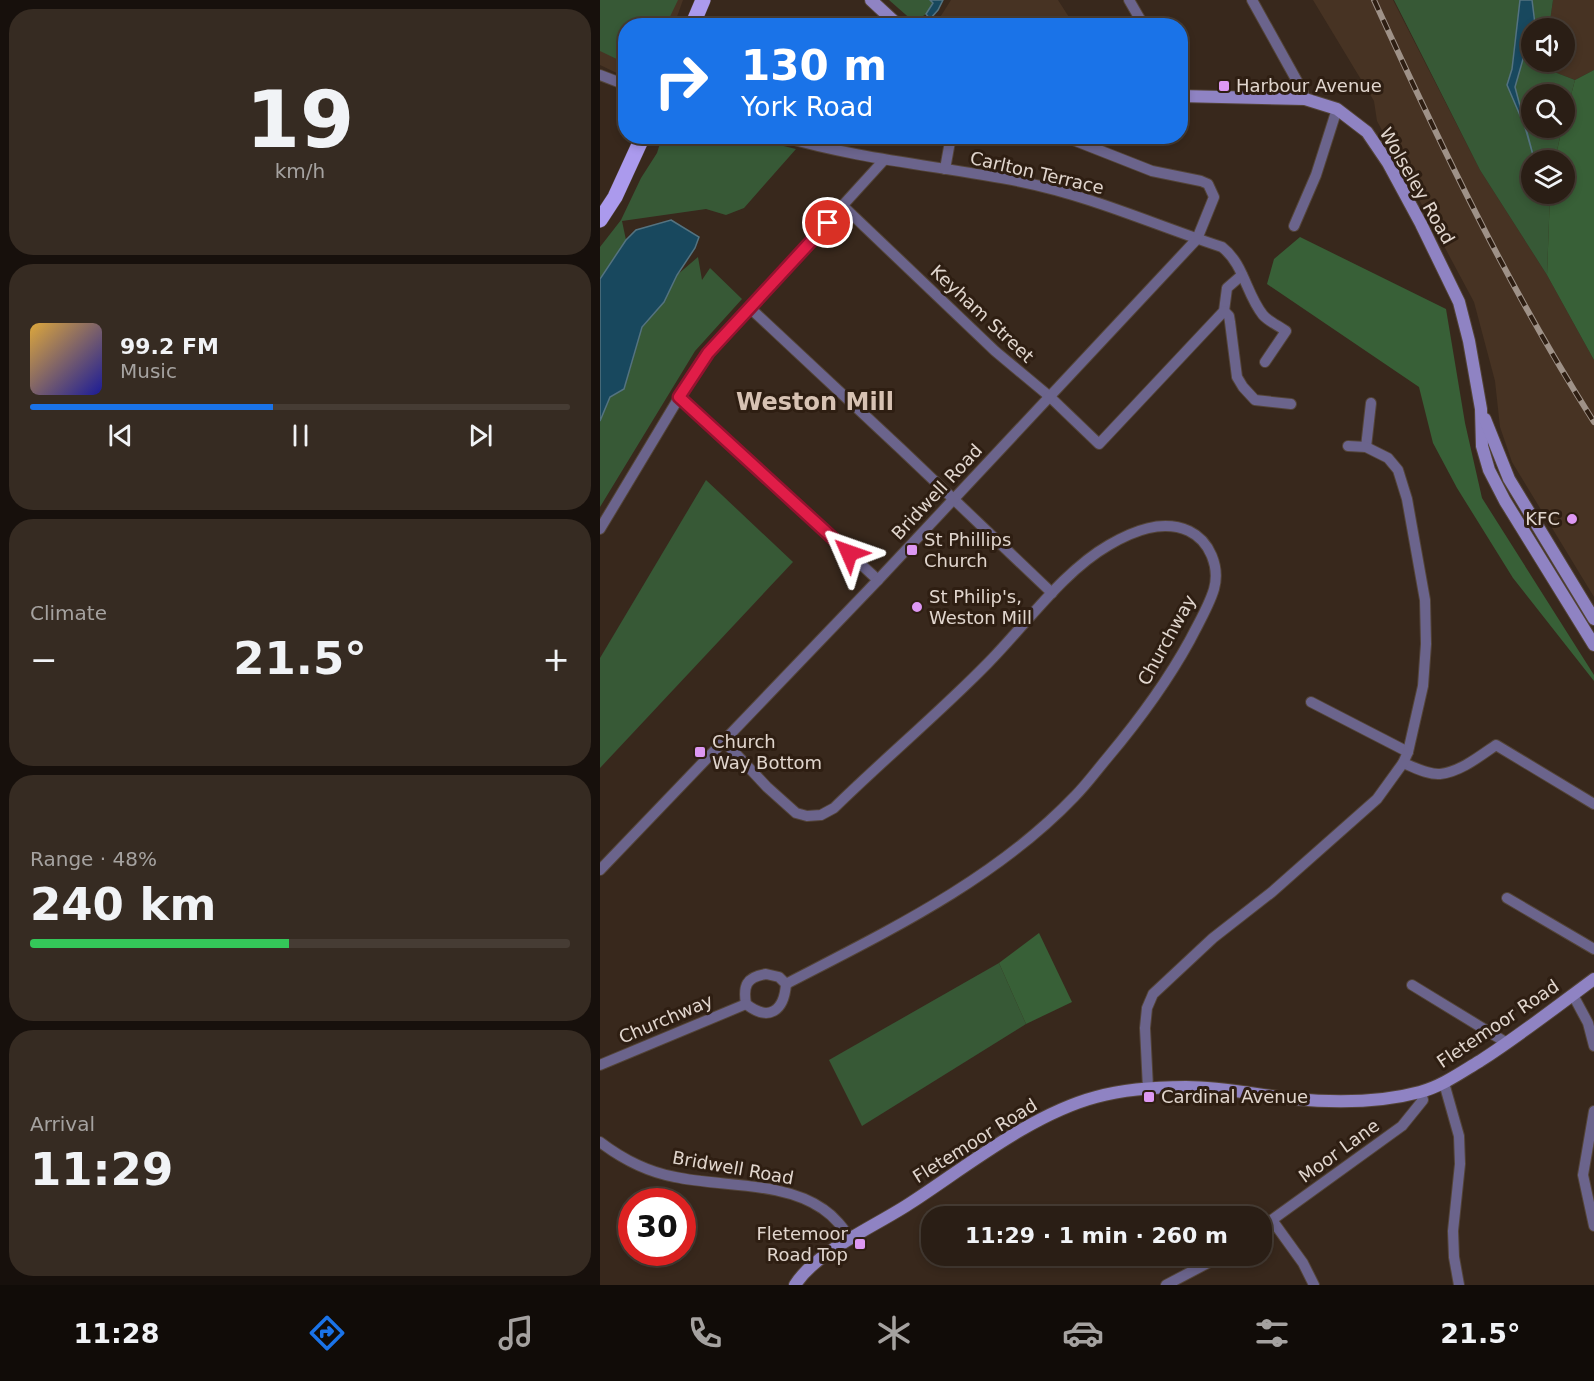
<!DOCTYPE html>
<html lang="en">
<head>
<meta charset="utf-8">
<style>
	:root { --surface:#2a1e15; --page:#362b22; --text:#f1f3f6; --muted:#a5a2a0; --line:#463c34; --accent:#1a73e8 }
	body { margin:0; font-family:"DejaVu Sans",sans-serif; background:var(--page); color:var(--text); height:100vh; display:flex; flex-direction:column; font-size:22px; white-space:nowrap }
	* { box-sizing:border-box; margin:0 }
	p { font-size:20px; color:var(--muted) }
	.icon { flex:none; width:33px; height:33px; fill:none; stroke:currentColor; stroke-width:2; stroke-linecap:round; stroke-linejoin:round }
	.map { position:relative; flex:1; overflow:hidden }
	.side { display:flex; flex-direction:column; gap:9px; padding:9px; background:#17100c; width:600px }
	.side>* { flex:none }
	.top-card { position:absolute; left:18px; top:18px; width:570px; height:126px; border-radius:24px; box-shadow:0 3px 9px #0003,0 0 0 2px var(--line); background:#1a73e8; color:#fff; overflow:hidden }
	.tools { position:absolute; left:921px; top:18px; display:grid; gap:12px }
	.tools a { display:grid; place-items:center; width:54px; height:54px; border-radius:50%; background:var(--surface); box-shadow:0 3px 9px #0003,0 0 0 2px var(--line); font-size:30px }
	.speed { position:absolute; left:18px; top:1188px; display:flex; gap:12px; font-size:30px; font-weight:700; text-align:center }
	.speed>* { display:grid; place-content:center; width:78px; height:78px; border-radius:50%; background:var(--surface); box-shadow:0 3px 9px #0003,0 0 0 2px var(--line); line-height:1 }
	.speed .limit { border:9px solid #d22; background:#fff; color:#111 }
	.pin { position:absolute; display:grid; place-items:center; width:51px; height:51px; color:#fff; margin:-26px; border:3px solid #fff; border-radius:50%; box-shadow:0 2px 6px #0007 }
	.me { position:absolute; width:66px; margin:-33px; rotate:313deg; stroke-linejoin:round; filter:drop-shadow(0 0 4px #0008) }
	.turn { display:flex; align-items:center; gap:21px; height:126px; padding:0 24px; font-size:27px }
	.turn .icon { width:78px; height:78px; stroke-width:2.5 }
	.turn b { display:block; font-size:42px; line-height:51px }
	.big { font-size:45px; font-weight:700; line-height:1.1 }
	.side .tile { flex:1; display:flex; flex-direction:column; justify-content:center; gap:9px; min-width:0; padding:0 21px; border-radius:24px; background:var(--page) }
	.side .dial { align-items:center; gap:0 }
	.dial b { font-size:78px; line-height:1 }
	.song { display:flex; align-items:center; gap:18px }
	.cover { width:72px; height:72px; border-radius:9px; background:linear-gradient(135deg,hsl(40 70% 55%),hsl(240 70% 35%)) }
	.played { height:6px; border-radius:3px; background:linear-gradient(90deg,var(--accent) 45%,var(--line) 45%) }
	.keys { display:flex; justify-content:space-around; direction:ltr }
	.heat { display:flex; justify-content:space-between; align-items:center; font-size:33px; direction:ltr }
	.charge { height:9px; border-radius:4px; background:linear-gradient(90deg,#34c759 48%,var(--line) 0) }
	.trip { position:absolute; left:321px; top:1206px; width:351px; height:60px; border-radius:24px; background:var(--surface); box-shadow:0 3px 9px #0003,0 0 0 2px var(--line); font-weight:700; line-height:60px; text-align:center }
	.dock { display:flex; height:96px; justify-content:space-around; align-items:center; background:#110c08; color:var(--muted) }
	.dock .icon { width:42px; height:42px }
	.dock .on { color:var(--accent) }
	.dock b { font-size:27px; color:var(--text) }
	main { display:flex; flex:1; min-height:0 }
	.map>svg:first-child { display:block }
	.built { fill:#473323 }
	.green { fill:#375936 }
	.forest { fill:#386037 }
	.water { fill:#18485e; stroke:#547380; stroke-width:1.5 }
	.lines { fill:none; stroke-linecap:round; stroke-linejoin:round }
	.street-casing { stroke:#534438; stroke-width:12 }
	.secondary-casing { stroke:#534438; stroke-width:14 }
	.primary-casing { stroke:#534438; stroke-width:16 }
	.street { stroke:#6b648c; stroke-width:10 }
	.secondary { stroke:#8f83c3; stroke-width:12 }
	.primary { stroke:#ab9aed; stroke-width:15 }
	.rail-casing { stroke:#9f9288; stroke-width:6 }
	.rail { stroke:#2e1e12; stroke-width:4; stroke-dasharray:11; stroke-linecap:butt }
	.route-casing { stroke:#92132f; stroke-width:15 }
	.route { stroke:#e11d48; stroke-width:10 }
	.poi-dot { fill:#dd98f3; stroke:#2e1e12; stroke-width:2 }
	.labels { text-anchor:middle; stroke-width:6; stroke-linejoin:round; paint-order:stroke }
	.poi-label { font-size:18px; fill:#e1d6ce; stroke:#2e1e12; text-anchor:start }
	.street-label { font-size:18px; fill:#e1d6ce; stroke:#2e1e12 }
	.district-label { font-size:24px; font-weight:bold; fill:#d7c2b3; stroke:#2e1e12 }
</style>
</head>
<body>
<main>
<section class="side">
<div class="tile dial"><b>19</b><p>km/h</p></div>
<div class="tile">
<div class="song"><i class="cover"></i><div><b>99.2 FM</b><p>Music</p></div></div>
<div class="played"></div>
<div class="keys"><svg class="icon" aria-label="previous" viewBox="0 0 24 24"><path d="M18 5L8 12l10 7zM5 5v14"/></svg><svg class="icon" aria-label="pause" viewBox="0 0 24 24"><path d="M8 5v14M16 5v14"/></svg><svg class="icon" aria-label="next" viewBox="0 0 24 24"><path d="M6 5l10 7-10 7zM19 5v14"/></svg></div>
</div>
<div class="tile"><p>Climate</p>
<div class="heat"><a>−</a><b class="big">21.5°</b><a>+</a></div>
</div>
<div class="tile"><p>Range · 48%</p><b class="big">240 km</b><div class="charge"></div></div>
<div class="tile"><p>Arrival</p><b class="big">11:29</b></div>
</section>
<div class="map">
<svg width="994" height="1285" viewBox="0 0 994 1285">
	<rect width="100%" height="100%" fill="#38281c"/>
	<g class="built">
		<path d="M0,0H83L74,25L26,26L25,77L0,65Z"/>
		<path d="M351,0H458L474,25H327L337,22Z"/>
		<path d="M713,0H793L880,170L947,275L994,360V597L912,462L900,427L895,381L874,302L777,121L774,101Z"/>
		<path d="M953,0H994V70L975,80L944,68V62H964V28H949Z"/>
	</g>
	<g class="green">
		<path d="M0,0H78L66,25L26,26L25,63L0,51Z"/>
		<path d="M289,0H330L333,2L326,14L314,22Z"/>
		<path d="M794,0H920L912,69L907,84L925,127L915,87L917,77L931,34L932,62H944V68L975,80L965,118L964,94H932V128H962L955,160H932V194H950L947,275L880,170Z"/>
		<path d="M932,0H953L949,28H933L935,24Z"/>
		<path d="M62,137H146L196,149L144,208L126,215L106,209L22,221L26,240L0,279V247L21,220L41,178L57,153Z"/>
		<path d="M98,257L102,280L110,268L142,299L95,351L0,507V421L10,397L30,370L42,327L64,302L77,275Z"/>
		<path d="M106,480L193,562L0,768V658Z"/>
		<path d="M399,963L426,1024L262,1126L229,1060Z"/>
	</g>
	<g class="forest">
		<path d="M994,70V360L947,275L950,194H964V160H955L962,128H964L965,118L975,80Z"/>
		<path d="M700,237L846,309L865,423L882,498L994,675V681L913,578L857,488L833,443L819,387L667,284L674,259Z"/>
		<path d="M439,933L472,1002L426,1024L399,963Z"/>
	</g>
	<g class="water">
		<path d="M330,0H343L338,10L330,19L326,14L333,3Z"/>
		<path d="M920,0H932L935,24L933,28H932L915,87L933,155L925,127L907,85L912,69Z"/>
		<path d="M71,220L99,237L95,248L77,275L64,302L42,327L24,389L10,397L0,421V279L26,240L36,230Z"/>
	</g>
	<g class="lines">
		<defs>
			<g id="street">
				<path d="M529,0L544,26"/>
				<path d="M652,0L702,90L705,99"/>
				<path d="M0,75L26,85"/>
				<path d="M181,136C260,160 342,166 422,182C491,196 555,225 622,247C644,264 646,294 663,315C668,321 679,326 686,331L665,362"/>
				<path d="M345,169L351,136"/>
				<path d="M243,206L395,351L449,396L499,444L624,311L627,288L642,275"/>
				<path d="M694,226L716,175L737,109"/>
				<path d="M149,307L302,450L452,593"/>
				<path d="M624,311L629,316L630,322L637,377L643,387L655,400L691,404"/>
				<path d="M79,397L278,580"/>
				<path d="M766,447L771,403"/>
				<path d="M0,529L101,361L284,160"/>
				<path d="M711,702L808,752"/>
				<path d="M123,740L167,787L196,813L207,816L221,815L234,808C284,759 338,714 387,664C425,626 462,572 509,545C533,531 562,519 589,531C610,541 620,567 614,589C609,606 598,624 590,640C567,682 539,720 508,757C497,770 487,784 475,796C395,880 288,931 186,984"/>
				<path d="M803,763C814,767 828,775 840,774C860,772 880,756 896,745L994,804"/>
				<path d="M0,870L278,580L597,239L614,197L608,184L601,181L552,171L463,136"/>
				<path d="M907,898L994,949"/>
				<path d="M166,974L179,977L186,984C184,1011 169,1022 146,1004C143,986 146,977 166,974Z"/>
				<path d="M812,985L907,1043"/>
				<path d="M973,995L988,1023L994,1046"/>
				<path d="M0,1065L146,1004"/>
				<path d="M844,1083L859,1136L860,1164L853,1231L854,1257L859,1285"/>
				<path d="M548,1088L545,1028L547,1008L553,994L613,938L672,892L777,799L803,763L808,752L823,686L826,644L825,600L807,499L798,470L788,458L766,447L748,446"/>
				<path d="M994,1111L983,1175L994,1226"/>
				<path d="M0,1142C21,1158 48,1172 75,1177C121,1187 183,1181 223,1209C235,1217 243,1228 251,1239"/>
				<path d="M672,1220L703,1263L714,1285"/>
				<path d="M662,1227L802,1126L823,1100L821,1092"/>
				<path d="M566,1285L621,1256"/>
			</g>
			<g id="secondary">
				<path d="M271,0L299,26"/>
				<path d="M580,96L705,99L737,109L767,132L788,163L821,224L859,302L869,341L881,409L882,446L889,470L905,501L994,645"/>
				<path d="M885,419L909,479L994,619"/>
				<path d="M195,1285C216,1251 278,1225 312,1202C367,1166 432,1114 496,1097C525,1089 557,1087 586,1087C622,1087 658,1095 694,1099C736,1103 779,1103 820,1092C842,1086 860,1073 880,1061C919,1036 956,1007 994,979"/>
			</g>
			<g id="primary">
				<path d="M92,26L103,0"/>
				<path d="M0,220L15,197L43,136"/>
			</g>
		</defs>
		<use href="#street" class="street-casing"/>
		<use href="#secondary" class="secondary-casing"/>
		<use href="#primary" class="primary-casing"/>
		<use href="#street" class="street"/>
		<use href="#secondary" class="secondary"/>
		<use href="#primary" class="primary"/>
		<defs>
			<path id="rail" d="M774,0C840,144 909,289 994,422"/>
		</defs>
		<use href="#rail" class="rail-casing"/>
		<use href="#rail" class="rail"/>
	</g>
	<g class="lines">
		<defs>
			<path id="route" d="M228,223L108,353L79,397L249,553"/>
		</defs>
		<use href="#route" class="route-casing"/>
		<use href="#route" class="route"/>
	</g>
	<g class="poi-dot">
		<rect x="618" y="80" width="12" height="12" rx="3"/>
		<circle cx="972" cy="519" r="6"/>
		<rect x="306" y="544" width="12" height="12" rx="3"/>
		<circle cx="317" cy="607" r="6"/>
		<rect x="94" y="746" width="12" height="12" rx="3"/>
		<rect x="543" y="1091" width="12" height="12" rx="3"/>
		<rect x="254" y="1238" width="12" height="12" rx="3"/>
	</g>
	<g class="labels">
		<g class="poi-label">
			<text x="636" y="92">Harbour Avenue</text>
			<text x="960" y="525" text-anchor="end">KFC</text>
			<text x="324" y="546">St Phillips<tspan x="324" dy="21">Church</tspan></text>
			<text x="329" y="603">St Philip's,<tspan x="329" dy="21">Weston Mill</tspan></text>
			<text x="112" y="748">Church<tspan x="112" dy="21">Way Bottom</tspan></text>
			<text x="561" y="1103">Cardinal Avenue</text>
			<text x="248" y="1240" text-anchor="end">Fletemoor<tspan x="248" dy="21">Road Top</tspan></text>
		</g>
		<g class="street-label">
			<text transform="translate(437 173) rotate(13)" y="6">Carlton Terrace</text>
			<text transform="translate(817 186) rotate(60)" y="6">Wolseley Road</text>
			<text transform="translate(382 314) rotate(43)" y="6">Keyham Street</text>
			<text transform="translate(337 492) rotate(-47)" y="6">Bridwell Road</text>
			<text transform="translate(567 640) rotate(-61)" y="6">Churchway</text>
			<text transform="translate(66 1019) rotate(-23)" y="6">Churchway</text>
			<text transform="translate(898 1024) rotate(-34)" y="6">Fletemoor Road</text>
			<text transform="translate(375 1141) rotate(-32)" y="6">Fletemoor Road</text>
			<text transform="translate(739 1151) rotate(-36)" y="6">Moor Lane</text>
			<text transform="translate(133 1168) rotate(10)" y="6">Bridwell Road</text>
		</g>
		<g class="district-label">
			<text x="215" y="410">Weston Mill</text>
		</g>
	</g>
</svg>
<div class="tools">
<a><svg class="icon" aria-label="sound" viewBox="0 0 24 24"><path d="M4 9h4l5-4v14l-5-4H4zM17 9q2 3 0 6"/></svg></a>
<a><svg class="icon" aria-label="search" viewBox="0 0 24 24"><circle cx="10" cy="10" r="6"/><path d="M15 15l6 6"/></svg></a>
<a><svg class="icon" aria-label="layers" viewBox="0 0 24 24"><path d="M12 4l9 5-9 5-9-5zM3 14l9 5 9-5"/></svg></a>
</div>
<div class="speed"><div class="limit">30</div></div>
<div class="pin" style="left:228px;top:223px;background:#d93025"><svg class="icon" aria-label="arrive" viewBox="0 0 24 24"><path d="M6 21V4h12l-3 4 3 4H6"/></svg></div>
<svg class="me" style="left:249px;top:553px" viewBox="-20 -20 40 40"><path d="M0-17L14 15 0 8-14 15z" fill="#e11d48" stroke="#fff" stroke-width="4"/></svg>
<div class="trip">11:29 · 1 min · 260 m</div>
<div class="top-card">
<div class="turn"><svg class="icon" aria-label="right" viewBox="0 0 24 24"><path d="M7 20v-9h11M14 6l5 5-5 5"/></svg><div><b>130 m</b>York Road</div></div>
</div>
</div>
</main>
<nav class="dock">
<b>11:28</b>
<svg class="icon on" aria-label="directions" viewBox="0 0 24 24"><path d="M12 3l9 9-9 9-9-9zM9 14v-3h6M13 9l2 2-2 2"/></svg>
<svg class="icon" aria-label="music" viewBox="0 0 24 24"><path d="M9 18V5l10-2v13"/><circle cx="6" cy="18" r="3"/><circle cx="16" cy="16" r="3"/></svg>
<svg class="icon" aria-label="phone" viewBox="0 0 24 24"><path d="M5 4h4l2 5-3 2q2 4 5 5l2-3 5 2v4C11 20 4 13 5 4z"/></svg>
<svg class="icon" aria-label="climate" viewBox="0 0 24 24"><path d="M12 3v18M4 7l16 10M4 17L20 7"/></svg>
<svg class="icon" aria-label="car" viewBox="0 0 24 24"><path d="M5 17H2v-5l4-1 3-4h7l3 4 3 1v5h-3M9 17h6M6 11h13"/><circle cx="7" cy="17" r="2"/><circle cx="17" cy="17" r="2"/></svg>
<svg class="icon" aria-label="filters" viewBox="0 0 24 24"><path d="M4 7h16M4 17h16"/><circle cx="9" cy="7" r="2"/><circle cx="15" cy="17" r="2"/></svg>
<b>21.5°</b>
</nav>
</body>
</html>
